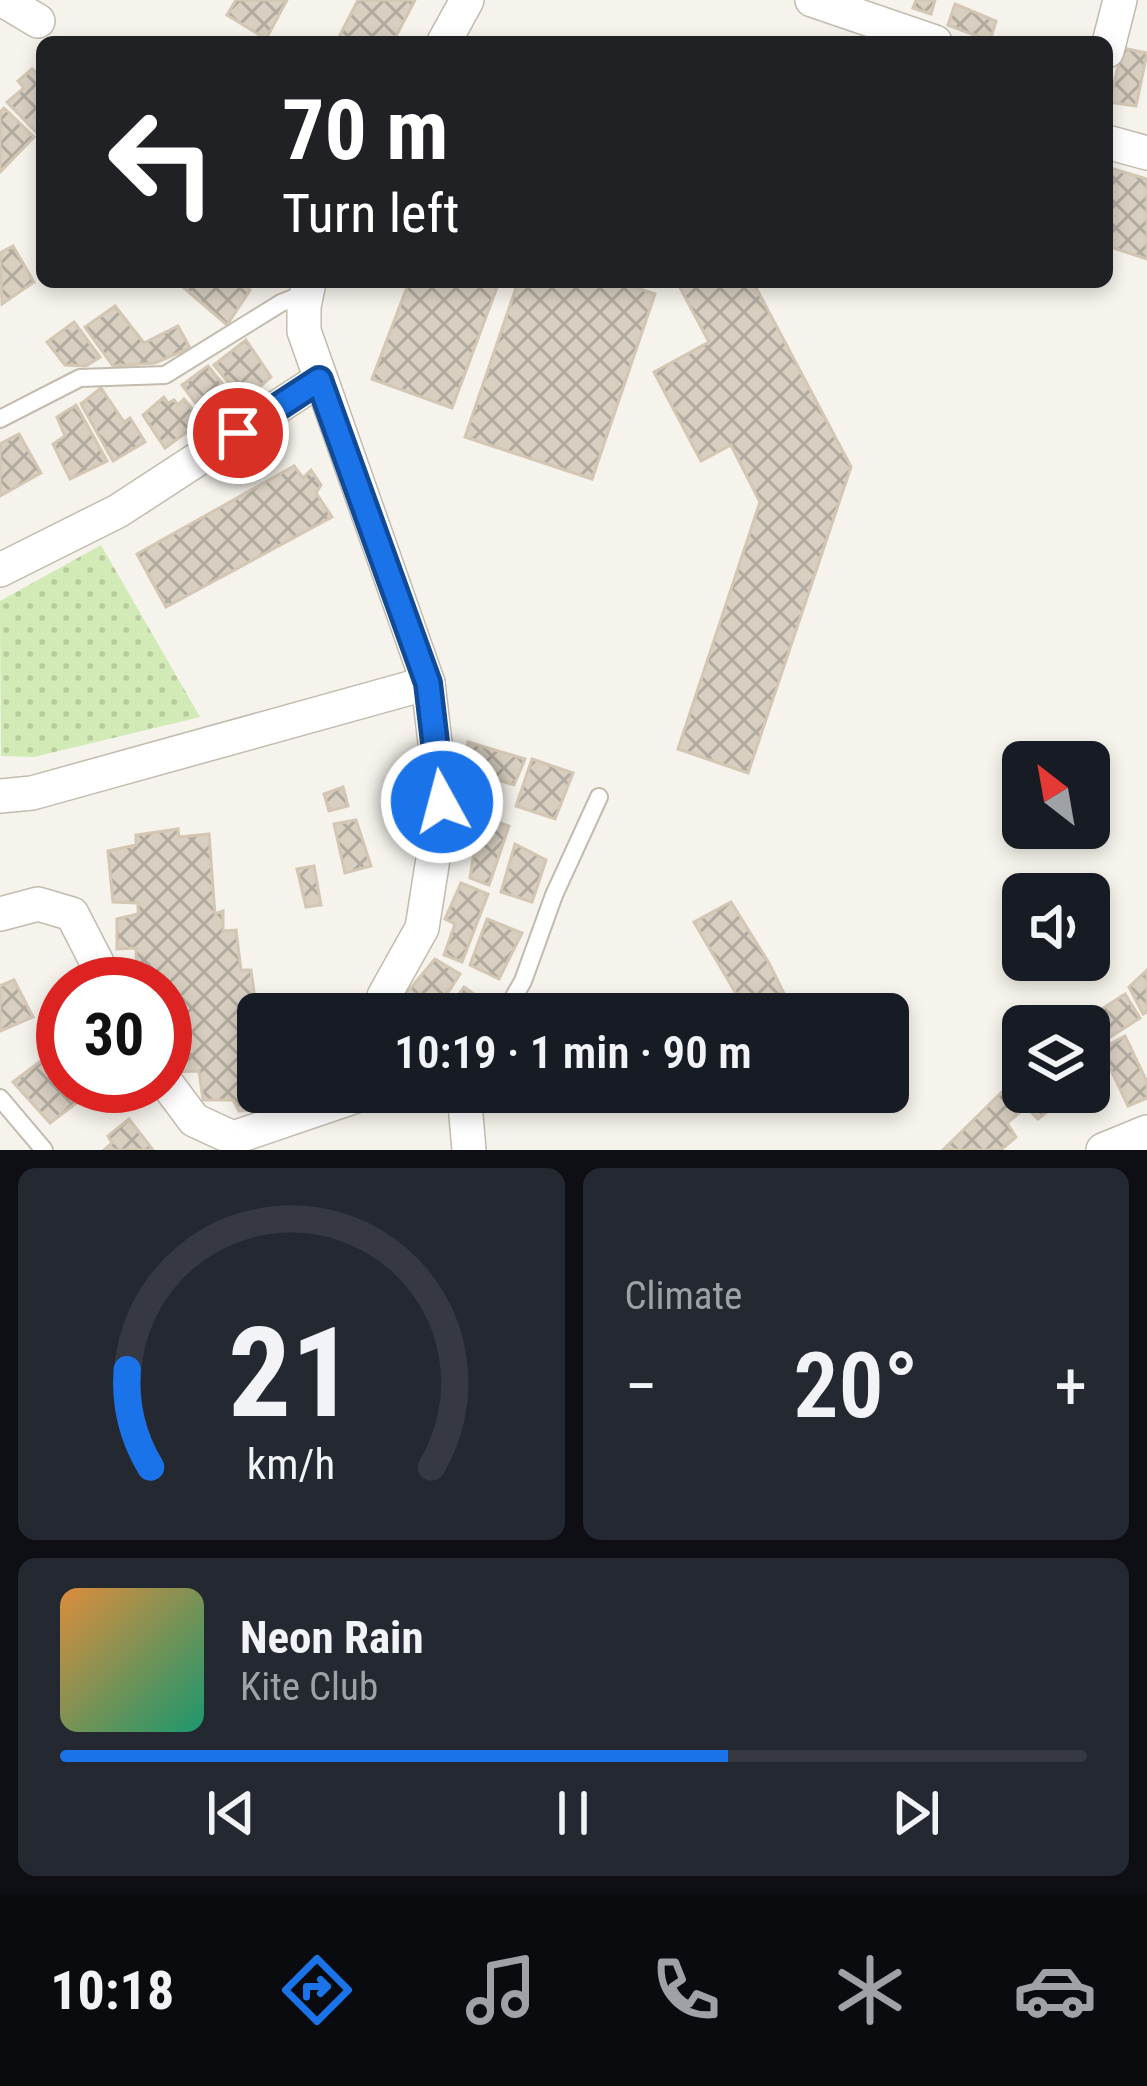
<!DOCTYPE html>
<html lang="en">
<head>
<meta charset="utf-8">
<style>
	:root { --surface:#171b24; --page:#242831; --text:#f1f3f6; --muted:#9ea1a6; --line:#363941; --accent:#1a73e8 }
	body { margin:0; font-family:"Roboto Condensed",sans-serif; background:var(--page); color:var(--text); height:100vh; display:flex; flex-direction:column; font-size:45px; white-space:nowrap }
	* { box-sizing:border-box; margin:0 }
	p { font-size:39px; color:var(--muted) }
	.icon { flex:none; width:66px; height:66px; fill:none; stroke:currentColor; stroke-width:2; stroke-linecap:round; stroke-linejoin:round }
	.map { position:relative; height:1150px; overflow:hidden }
	.panel { display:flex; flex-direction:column; gap:18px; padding:18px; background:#0d0f14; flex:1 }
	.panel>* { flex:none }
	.banner { position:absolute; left:36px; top:36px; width:1077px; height:252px; border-radius:18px; box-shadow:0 6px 18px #0003; background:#202124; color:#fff; overflow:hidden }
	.needle { width:78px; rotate:329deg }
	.tools { position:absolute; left:1002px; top:741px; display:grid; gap:24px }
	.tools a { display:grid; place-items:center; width:108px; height:108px; border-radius:18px; background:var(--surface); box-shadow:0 6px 18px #0003; font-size:60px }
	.speed { position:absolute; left:36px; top:957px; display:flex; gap:24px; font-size:60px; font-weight:700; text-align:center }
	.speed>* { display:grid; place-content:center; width:156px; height:156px; border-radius:50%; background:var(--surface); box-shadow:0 6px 18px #0003; line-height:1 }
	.speed .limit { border:18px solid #d22; background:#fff; color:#111 }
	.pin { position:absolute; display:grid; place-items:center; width:102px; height:102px; color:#fff; margin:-51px; border:6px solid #fff; border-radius:50%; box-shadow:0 3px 12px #0007 }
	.me { position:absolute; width:132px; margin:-66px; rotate:353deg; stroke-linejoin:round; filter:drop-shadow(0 0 9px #0008) }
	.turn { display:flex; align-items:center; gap:42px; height:252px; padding:0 48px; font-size:54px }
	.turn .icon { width:156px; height:156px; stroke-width:2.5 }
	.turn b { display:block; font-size:84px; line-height:102px }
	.big { font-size:90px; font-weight:600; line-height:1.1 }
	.panel .tile { flex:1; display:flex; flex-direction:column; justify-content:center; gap:18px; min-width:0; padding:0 42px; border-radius:18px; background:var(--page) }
	.panel .dial { align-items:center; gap:0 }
	.dial svg { height:312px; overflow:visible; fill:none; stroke:var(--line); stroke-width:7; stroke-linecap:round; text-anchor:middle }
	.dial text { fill:var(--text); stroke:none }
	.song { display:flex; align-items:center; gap:36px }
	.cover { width:144px; height:144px; border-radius:18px; background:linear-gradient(135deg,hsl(30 70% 55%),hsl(160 70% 35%)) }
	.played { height:12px; border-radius:6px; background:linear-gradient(90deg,var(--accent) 65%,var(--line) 65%) }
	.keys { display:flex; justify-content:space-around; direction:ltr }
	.heat { display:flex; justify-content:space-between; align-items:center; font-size:66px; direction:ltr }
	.panel .tiles { flex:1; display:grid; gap:18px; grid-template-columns:1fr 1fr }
	.tile:last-child { grid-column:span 2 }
	.trip { position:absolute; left:237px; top:993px; width:672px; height:120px; border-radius:18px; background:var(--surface); box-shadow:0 6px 18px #0003; font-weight:600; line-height:120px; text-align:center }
	.tab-bar { display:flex; height:192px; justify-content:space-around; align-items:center; background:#090b0e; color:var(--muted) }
	.tab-bar .icon { width:84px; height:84px }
	.tab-bar .active { color:var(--accent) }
	.tab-bar b { font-size:54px; color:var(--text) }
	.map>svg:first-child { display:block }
	.park { fill:url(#park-dots) }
	.building { fill:url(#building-cross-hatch); stroke:#d3c7b4; stroke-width:3 }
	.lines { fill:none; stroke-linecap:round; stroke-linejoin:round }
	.lane-casing { stroke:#c2bbae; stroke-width:20 }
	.street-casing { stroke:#c2bbae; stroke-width:36 }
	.lane { stroke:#fff; stroke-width:16 }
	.street { stroke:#fff; stroke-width:33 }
	.route-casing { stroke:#114b97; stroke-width:30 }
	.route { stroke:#1a73e8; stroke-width:21 }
</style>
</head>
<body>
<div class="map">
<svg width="1147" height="1150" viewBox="0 0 1147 1150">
	<defs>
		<pattern id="park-dots" width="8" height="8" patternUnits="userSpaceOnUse" patternTransform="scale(3)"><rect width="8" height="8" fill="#d2eab5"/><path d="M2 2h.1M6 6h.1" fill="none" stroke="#b6ca9c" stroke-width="1.8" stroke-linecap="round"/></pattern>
		<pattern id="building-cross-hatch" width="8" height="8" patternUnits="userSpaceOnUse" patternTransform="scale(3)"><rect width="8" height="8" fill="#d8cfc1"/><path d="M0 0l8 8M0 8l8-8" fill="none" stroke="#b1aa9e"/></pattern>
	</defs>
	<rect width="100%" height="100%" fill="#f6f3ec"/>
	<path class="park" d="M101,545L200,717L34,757L1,756L0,601Z"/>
	<g class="building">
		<path d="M236,0H287L266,39L227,15Z"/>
		<path d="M358,0H415L393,42H343L338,39Z"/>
		<path d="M916,0H935L931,14L913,8Z"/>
		<path d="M955,4L996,21L990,41L948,25Z"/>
		<path d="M1123,48L1147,53L1136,106L1109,102Z"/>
		<path d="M32,69L42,77V130L38,134L7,102L24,88L18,81Z"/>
		<path d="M4,108L34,137L0,172V112Z"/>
		<path d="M1107,167L1147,179V259L1107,246Z"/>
		<path d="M13,246L34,282L2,304L0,253Z"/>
		<path d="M177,282H241L250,290L227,325Z"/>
		<path d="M409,282H499L452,408L372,379Z"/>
		<path d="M518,282H620L655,294L592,479L465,437Z"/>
		<path d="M677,282H753L851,467L748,773L678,749L760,502L731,445L701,461L654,372L709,342Z"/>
		<path d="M115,306L144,343L178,326L190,348L155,363L113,366L85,327Z"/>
		<path d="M74,322L100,357L86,366L65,365L47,342Z"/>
		<path d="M246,340L271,377L244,401L214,365Z"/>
		<path d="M208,366L234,398L208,419L182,385Z"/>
		<path d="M101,388L124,422L130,418L145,442L113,461L81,404Z"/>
		<path d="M164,397L168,403L174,400L178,405L184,399L202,421L165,448L143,415Z"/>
		<path d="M76,405L107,461L70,479L53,444L65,436L57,417Z"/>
		<path d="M19,434L41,473L0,496V444Z"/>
		<path d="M294,466L303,478L311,470L321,485L316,493L332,517L166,607L137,554Z"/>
		<path d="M468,742L525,759L514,785L498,780L495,791L458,779Z"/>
		<path d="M532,759L573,773L555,819L516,806Z"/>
		<path d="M343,787L348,806L329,811L324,794Z"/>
		<path d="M475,815L509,826L489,885L470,878L475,845L464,842Z"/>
		<path d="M356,820L371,866L345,873L334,824Z"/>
		<path d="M178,829L179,837L209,834L215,914L223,911V931L236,930L241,970H251L258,1021V1092H284L285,1100L260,1103L261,1110L239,1111L233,1100H203L199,1071L173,1072L174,1044L187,1040L185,1028L165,1029V984H131L137,982L136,948L117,949V919L138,914V903L113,902L108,851L136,845V835Z"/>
		<path d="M515,844L546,860L532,902L501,892Z"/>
		<path d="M314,866L321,905L306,907L297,869Z"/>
		<path d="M461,883L488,894L462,962L444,955L455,924L445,919Z"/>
		<path d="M731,902L769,963L794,1014H748L694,922Z"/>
		<path d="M487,919L522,933L499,979L470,965Z"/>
		<path d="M435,959L460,974L434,1014H401L400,1001Z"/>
		<path d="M1147,970V1012L1143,1014L1129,987Z"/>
		<path d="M14,980L33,1017L0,1031V986Z"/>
		<path d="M464,987L488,1004L481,1014H445Z"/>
		<path d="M1125,994L1140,1018L1096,1046L1089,1037V1026L1080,1023Z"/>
		<path d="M1125,1036L1147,1082V1098L1128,1106L1101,1049Z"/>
		<path d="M63,1044V1086H99L50,1123L13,1082Z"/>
		<path d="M1023,1075V1092H1072L1038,1119L1007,1088Z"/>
		<path d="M485,1092H514L491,1104Z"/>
		<path d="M1002,1092L1020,1112L1007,1123L1016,1137L1001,1150H943Z"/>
		<path d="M129,1119L153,1150H104L112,1143L108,1136Z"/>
	</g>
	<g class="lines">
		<defs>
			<g id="lane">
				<path d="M0,419L80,378L165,375L281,303L306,293"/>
				<path d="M504,1014L523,981L554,895L599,797"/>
				<path d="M0,1098L44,1150"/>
			</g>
			<g id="street">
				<path d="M3,0L38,21"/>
				<path d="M812,0L935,42"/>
				<path d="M444,42L467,0"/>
				<path d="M1107,51L1120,0"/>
				<path d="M1107,142L1147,153"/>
				<path d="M309,282L304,307V331L428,683L442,802L422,928L384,996"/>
				<path d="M0,570L118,511L319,380"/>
				<path d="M0,796L32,793L428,683"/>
				<path d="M0,914L38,904L72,914L108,984"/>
				<path d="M165,1081L194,1120L233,1138L368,1092"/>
				<path d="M464,1092L469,1150"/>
				<path d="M1103,1150L1147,1132"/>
			</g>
		</defs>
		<use href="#lane" class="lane-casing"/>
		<use href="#street" class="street-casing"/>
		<use href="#lane" class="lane"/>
		<use href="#street" class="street"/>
	</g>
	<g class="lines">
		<defs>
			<path id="route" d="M238,433L319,380L428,683L442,802"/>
		</defs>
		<use href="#route" class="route-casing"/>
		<use href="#route" class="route"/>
	</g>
</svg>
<div class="tools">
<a><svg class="needle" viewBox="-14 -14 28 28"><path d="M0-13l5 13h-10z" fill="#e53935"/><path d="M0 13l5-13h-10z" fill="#9ea1a6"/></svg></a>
<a><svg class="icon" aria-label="sound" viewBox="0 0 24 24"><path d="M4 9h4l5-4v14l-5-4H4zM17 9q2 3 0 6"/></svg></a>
<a><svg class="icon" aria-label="layers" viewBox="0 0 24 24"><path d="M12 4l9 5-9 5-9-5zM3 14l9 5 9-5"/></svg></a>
</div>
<div class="speed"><div class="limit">30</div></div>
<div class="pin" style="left:238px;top:433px;background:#d93025"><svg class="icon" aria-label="arrive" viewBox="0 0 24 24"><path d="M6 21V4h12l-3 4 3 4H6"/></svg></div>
<svg class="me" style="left:442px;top:802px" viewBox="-20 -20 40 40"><circle r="17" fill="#1a73e8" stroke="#fff" stroke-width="3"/><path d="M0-11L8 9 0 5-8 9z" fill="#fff"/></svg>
<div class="trip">10:19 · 1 min · 90 m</div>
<div class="banner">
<div class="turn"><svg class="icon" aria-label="left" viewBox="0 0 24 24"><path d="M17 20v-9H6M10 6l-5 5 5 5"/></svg><div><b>70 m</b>Turn left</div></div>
</div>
</div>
<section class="panel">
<div class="tiles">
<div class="tile dial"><svg viewBox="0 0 100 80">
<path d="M14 69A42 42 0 1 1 86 69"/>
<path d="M14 69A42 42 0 0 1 8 44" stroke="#1a73e8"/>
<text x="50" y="56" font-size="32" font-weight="700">21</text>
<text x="50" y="72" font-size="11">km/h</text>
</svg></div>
<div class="tile"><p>Climate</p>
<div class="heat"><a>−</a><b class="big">20°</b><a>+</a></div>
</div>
<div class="tile">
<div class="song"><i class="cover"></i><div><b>Neon Rain</b><p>Kite Club</p></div></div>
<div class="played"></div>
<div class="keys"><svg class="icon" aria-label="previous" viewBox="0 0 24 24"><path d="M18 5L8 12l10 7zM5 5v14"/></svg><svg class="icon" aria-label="pause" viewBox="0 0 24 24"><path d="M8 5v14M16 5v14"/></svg><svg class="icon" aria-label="next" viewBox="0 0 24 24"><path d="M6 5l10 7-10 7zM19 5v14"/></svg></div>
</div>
</div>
</section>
<nav class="tab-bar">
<b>10:18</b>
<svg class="icon active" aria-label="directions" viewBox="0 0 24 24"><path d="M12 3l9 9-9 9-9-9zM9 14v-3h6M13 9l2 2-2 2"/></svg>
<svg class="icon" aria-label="music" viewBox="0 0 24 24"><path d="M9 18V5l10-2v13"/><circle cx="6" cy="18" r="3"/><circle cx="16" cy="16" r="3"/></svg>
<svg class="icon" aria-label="phone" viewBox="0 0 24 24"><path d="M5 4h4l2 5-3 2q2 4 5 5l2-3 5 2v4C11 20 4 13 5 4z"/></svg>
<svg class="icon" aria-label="climate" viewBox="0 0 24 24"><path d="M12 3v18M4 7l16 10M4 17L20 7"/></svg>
<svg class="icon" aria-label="car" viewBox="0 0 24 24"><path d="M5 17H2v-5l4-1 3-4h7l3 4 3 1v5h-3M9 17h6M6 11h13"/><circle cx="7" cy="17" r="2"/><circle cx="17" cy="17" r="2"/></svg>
</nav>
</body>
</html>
